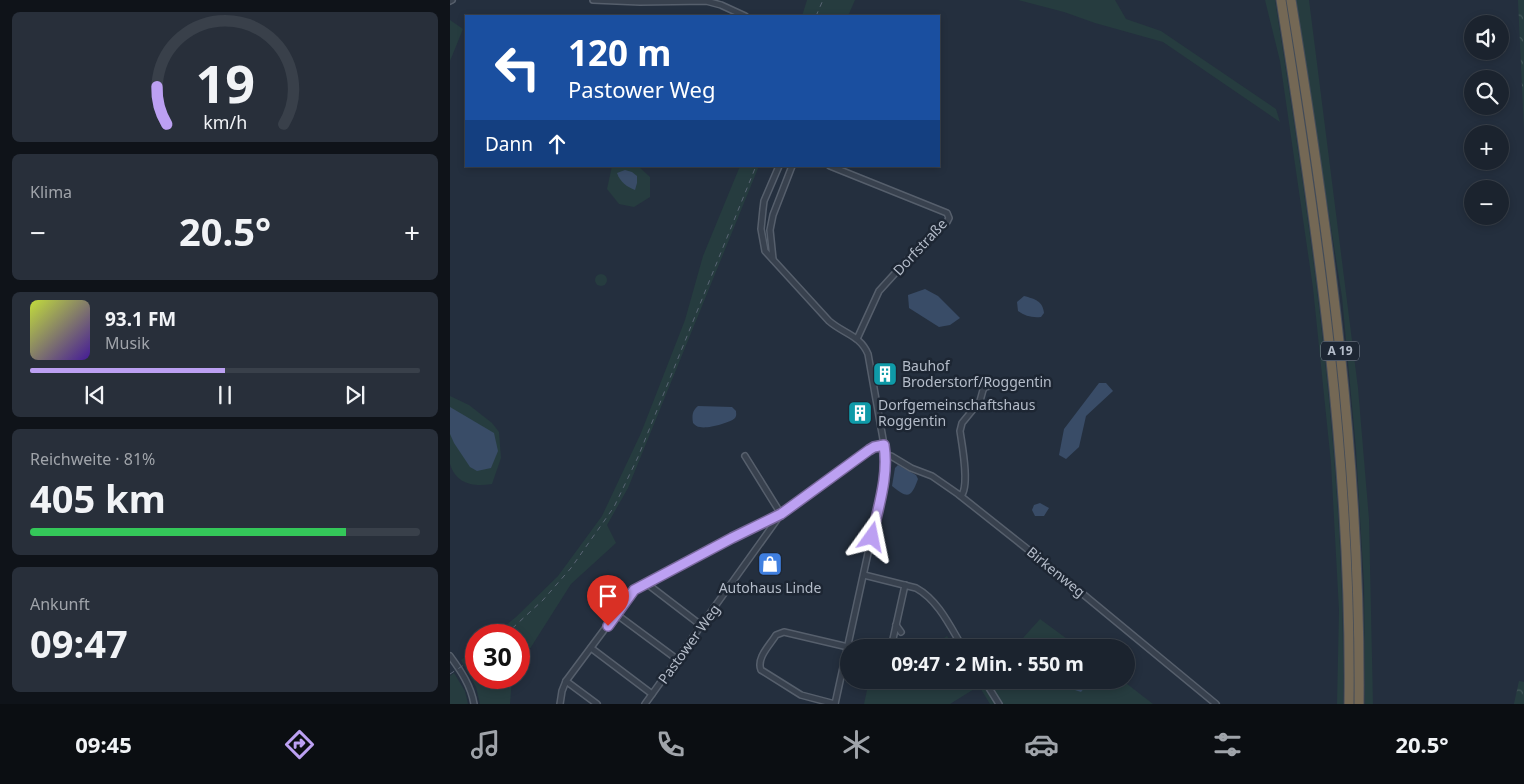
<!DOCTYPE html>
<html lang="de">
<head>
<meta charset="utf-8">
<style>
	:root { --surface:#1b232e; --page:#282f3a; --text:#f1f3f6; --muted:#a0a4aa; --line:#39404a; --accent:#bca0f2 }
	body { margin:0; font-family:"Noto Sans",sans-serif; background:var(--page); color:var(--text); height:100vh; display:flex; flex-direction:column; font-size:19px; white-space:nowrap }
	* { box-sizing:border-box; margin:0 }
	p { font-size:16px; color:var(--muted) }
	.icon { flex:none; width:28px; height:28px; fill:none; stroke:currentColor; stroke-width:2; stroke-linecap:round; stroke-linejoin:round }
	.map { position:relative; flex:1; overflow:hidden }
	.side { display:flex; flex-direction:column; gap:12px; padding:12px; background:#0f1319; width:450px }
	.side>* { flex:none }
	.top-card { position:absolute; left:15px; top:15px; width:475px; height:152px; border-radius:0px; box-shadow:0 2px 8px #0003,0 0 0 1px var(--line); background:#1a4fa0; color:#fff; overflow:hidden }
	.tools { position:absolute; left:1014px; top:15px; display:grid; gap:10px }
	.tools a { display:grid; place-items:center; width:45px; height:45px; border-radius:50%; background:var(--surface); box-shadow:0 2px 8px #0003,0 0 0 1px var(--line); font-size:25px }
	.speed { position:absolute; left:15px; top:624px; display:flex; gap:10px; font-size:25px; font-weight:700; text-align:center }
	.speed>* { display:grid; place-content:center; width:65px; height:65px; border-radius:50%; background:var(--surface); box-shadow:0 2px 8px #0003,0 0 0 1px var(--line); line-height:1 }
	.speed .limit { border:8px solid #d22; background:#fff; color:#111 }
	.pin { position:absolute; display:grid; place-items:center; width:42px; height:42px; color:#fff; margin:-51px -21px; border-radius:50% 50% 50% 0; rotate:-45deg; box-shadow:0 0 5px #0007 }
	.pin .icon { rotate:45deg }
	.me { position:absolute; width:55px; margin:-28px; rotate:12deg; stroke-linejoin:round; filter:drop-shadow(0 0 4px #0008) }
	.turn { display:flex; align-items:center; gap:18px; height:105px; padding:0 20px; font-size:22px }
	.turn .icon { width:65px; height:65px; stroke-width:2.5 }
	.turn b { display:block; font-size:35px; line-height:42px }
	.then { display:flex; align-items:center; height:48px; padding:0 20px; background:#0003; gap:10px; font-size:19px }
	.big { font-size:38px; font-weight:700; line-height:1.1 }
	.side .card { flex:1; display:flex; flex-direction:column; justify-content:center; gap:8px; min-width:0; padding:0 18px; border-radius:8px; background:var(--page) }
	.side .dial { align-items:center; gap:0 }
	.dial svg { height:130px; overflow:visible; fill:none; stroke:var(--line); stroke-width:7; stroke-linecap:round; text-anchor:middle }
	.dial text { fill:var(--text); stroke:none }
	.song { display:flex; align-items:center; gap:15px }
	.cover { width:60px; height:60px; border-radius:8px; background:linear-gradient(135deg,hsl(70 70% 55%),hsl(260 70% 35%)) }
	.played { height:5px; border-radius:2px; background:linear-gradient(90deg,var(--accent) 50%,var(--line) 50%) }
	.keys { display:flex; justify-content:space-around; direction:ltr }
	.heat { display:flex; justify-content:space-between; align-items:center; font-size:28px; direction:ltr }
	.charge { height:8px; border-radius:4px; background:linear-gradient(90deg,#34c759 81%,var(--line) 0) }
	.trip { position:absolute; left:390px; top:639px; width:295px; height:50px; border-radius:25px; background:var(--surface); box-shadow:0 2px 8px #0003,0 0 0 1px var(--line); font-weight:700; line-height:50px; text-align:center }
	.dock { display:flex; height:80px; justify-content:space-around; align-items:center; background:#0b0e12; color:var(--muted) }
	.dock .icon { width:35px; height:35px }
	.dock .active { color:var(--accent) }
	.dock b { font-size:22px; color:var(--text) }
	main { display:flex; flex:1; min-height:0 }
	.map>svg:first-child { display:block }
	.grass { fill:#263c3f }
	.forest { fill:url(#forest-crowns) }
	.water { fill:#394c67 }
	.lines { fill:none; stroke-linecap:round; stroke-linejoin:round }
	.street-casing { stroke:#565f6c; stroke-width:8 }
	.highway-casing { stroke:#434c59; stroke-width:11 }
	.street { stroke:#38414e; stroke-width:5 }
	.highway { stroke:#746855; stroke-width:9 }
	.rail { stroke:#5a6575; stroke-width:1; stroke-dasharray:5 5; stroke-linecap:butt }
	.route-casing { stroke:#7a689d; stroke-width:12 }
	.route { stroke:#bca0f2; stroke-width:9 }
	.labels { text-anchor:middle; stroke-width:5; stroke-linejoin:round; paint-order:stroke }
	.shield { fill:#1d2633; stroke:#878f9c; stroke-width:1 }
	.shield-label { font-size:12px; font-weight:bold; fill:#b4bcc9 }
	.street-label { font-size:14px; fill:#b4bcc9; stroke:#1d2633 }
	.poi-label { font-size:14px; fill:#b4bcc9; stroke:#1d2633; text-anchor:start }
</style>
</head>
<body>
<main>
<section class="side">
<div class="card dial"><svg viewBox="0 0 100 80">
<path d="M14 69A42 42 0 1 1 86 69"/>
<path d="M14 69A42 42 0 0 1 8 46" stroke="#bca0f2"/>
<text x="50" y="56" font-size="32" font-weight="700">19</text>
<text x="50" y="72" font-size="11">km/h</text>
</svg></div>
<div class="card"><p>Klima</p>
<div class="heat"><a>−</a><b class="big">20.5°</b><a>+</a></div>
</div>
<div class="card">
<div class="song"><i class="cover"></i><div><b>93.1 FM</b><p>Musik</p></div></div>
<div class="played"></div>
<div class="keys"><svg class="icon" aria-label="previous" viewBox="0 0 24 24"><path d="M18 5L8 12l10 7zM5 5v14"/></svg><svg class="icon" aria-label="pause" viewBox="0 0 24 24"><path d="M8 5v14M16 5v14"/></svg><svg class="icon" aria-label="next" viewBox="0 0 24 24"><path d="M6 5l10 7-10 7zM19 5v14"/></svg></div>
</div>
<div class="card"><p>Reichweite · 81%</p><b class="big">405 km</b><div class="charge"></div></div>
<div class="card"><p>Ankunft</p><b class="big">09:47</b></div>
</section>
<div class="map">
<svg width="1074" height="704" viewBox="0 0 1074 704">
	<defs>
		<pattern id="forest-crowns" width="20" height="18" patternUnits="userSpaceOnUse" patternTransform="scale(1.25)"><rect width="20" height="18" fill="#263c3f"/><path d="M2 6a3 3 0 1 1 6 0M12 15a3 3 0 1 1 6 0" fill="none" stroke="#435659"/></pattern>
	</defs>
	<rect width="100%" height="100%" fill="#242f3e"/>
	<g class="grass">
		<path d="M357,0H405L398,16H352Z"/>
		<path d="M568,0H665L676,19L711,31L826,109L830,122L713,42L645,23L614,12Z"/>
		<path d="M815,0H825C862,233 896,467 893,704H887L889,610L881,463L863,288L830,61Z"/>
		<path d="M845,0H859L908,388L919,519L923,704H915L914,585L906,449L892,297Z"/>
		<path d="M0,20L13,29L0,61Z"/>
		<path d="M162,166H188L200,177V197L184,207L169,204L157,189Z"/>
		<path d="M290,166H309L178,488L157,525L166,543L121,584L69,666V635H44L66,617L108,576L152,516L191,433L235,320L253,256Z"/>
		<circle cx="151" cy="280" r="6"/>
		<path d="M0,396L19,405L42,423L49,432L51,458L42,484C23,487 6,484 0,464Z"/>
		<path d="M590,619L628,647L564,648Z"/>
		<path d="M497,636L505,647H480Z"/>
		<path d="M26,649V678H62L60,704H30L26,687L11,660Z"/>
		<path d="M4,673L15,691L18,704H0V676Z"/>
		<path d="M432,680H525L529,686L535,680H672L703,704H540L529,686L500,704H414L417,690Z"/>
	</g>
	<g class="forest">
		<path d="M1068,0H1074V130Z"/>
		<path d="M1069,681L1074,682V704H1064Z"/>
	</g>
	<g class="water">
		<path d="M175,170L182,172L187,176V183L185,190C177,187 170,182 167,173Z"/>
		<path d="M475,289L488,296L510,318L500,325L489,327L459,308L458,295Z"/>
		<path d="M574,296C585,299 593,301 594,313L591,317C582,318 575,316 568,311L567,302Z"/>
		<path d="M649,383H656L663,391L636,416L629,447L616,459L609,455L614,429Z"/>
		<path d="M248,406L282,407L286,411C286,414 287,415 285,418C280,423 257,429 250,427C247,427 245,425 243,423C242,415 242,411 248,406Z"/>
		<path d="M0,407L44,433L48,451L41,468L27,471L20,467L4,443L0,434Z"/>
		<path d="M448,465L466,475L468,479C461,498 458,499 442,486L445,468Z"/>
		<path d="M590,503L599,508L594,516H585L582,510L584,505Z"/>
		<path d="M614,680H635V687L631,692L625,690Z"/>
	</g>
	<g class="lines">
		<defs>
			<g id="street">
				<path d="M143,0L190,2L256,1L271,5L295,16"/>
				<path d="M0,1L2,0"/>
				<path d="M329,166L314,201L313,209L311,229L315,251L379,321C394,334 410,335 418,354L436,456L434,480L385,704"/>
				<path d="M380,166L497,213L499,218L497,222L459,258L429,291L407,339"/>
				<path d="M323,259L320,230L323,215L342,166"/>
				<path d="M436,456H441L461,468L482,476L508,494L605,571L766,704"/>
				<path d="M511,496C520,486 512,445 510,431L512,423L530,401L533,390L535,387L539,386"/>
				<path d="M414,575L466,588C488,600 500,626 513,648"/>
				<path d="M196,583L252,626"/>
				<path d="M166,614L228,660"/>
				<path d="M446,625L451,632"/>
				<path d="M141,648L202,694"/>
				<path d="M441,648L455,585"/>
				<path d="M0,656C11,671 21,686 24,704"/>
				<path d="M534,680L549,704"/>
				<path d="M116,681L147,704"/>
				<path d="M110,704L112,691L116,681L183,591L282,538L331,514L295,456"/>
				<path d="M195,704L331,514L419,450L424,447L434,445"/>
				<path d="M385,704L351,695L311,670C306,658 320,645 326,635L334,632L398,647"/>
			</g>
			<g id="highway">
				<path d="M831,0C868,233 902,468 899,704"/>
				<path d="M841,0C879,233 911,467 909,704"/>
			</g>
		</defs>
		<use href="#street" class="street-casing"/>
		<use href="#highway" class="highway-casing"/>
		<use href="#street" class="street"/>
		<use href="#highway" class="highway"/>
		<g class="rail">
			<path d="M366,16L373,0"/>
			<path d="M55,635L93,600L121,568L164,507L188,457L306,166"/>
			<path d="M0,674L26,657"/>
		</g>
	</g>
	<g class="lines">
		<defs>
			<path id="route" d="M158,626L184,590L282,538L331,514L419,450L424,447L434,445C439,476 428,507 422,537"/>
		</defs>
		<use href="#route" class="route-casing"/>
		<use href="#route" class="route"/>
	</g>
	<defs>
		<symbol id="building-square" viewBox="-11 -11 22 22"><rect x="-9" y="-9" width="18" height="18" rx="4" fill="#0f9aa8" stroke="#1d2633"/><path d="M-4-6H4V6H1V3H-1V6H-4ZM-2.5-4.3h1.7v1.8h-1.7ZM.8-4.3h1.7v1.8H.8ZM-2.5-1h1.7V.8h-1.7ZM.8-1h1.7V.8H.8Z" fill="#fff"/></symbol>
		<symbol id="shop-square" viewBox="-11 -11 22 22"><rect x="-9" y="-9" width="18" height="18" rx="4" fill="#3f7fe0" stroke="#1d2633"/><path d="M-5-2.5h2.3a2.7 3.5 0 0 1 5.4 0H5L5.5 6h-11ZM-1.5-2.5h3a1.5 2.3 0 0 0-3 0Z" fill="#fff"/></symbol>
	</defs>
	<g fill-rule="evenodd">
		<use href="#building-square" x="421" y="360" width="28" height="28"/>
		<use href="#building-square" x="396" y="399" width="28" height="28"/>
		<use href="#shop-square" x="306" y="550" width="28" height="28"/>
	</g>
	<g class="labels">
		<rect class="shield" x="871" y="341.5" width="38" height="19" rx="4"/>
		<g class="shield-label">
			<text x="890" y="355">A 19</text>
		</g>
		<g class="street-label">
			<text transform="translate(470 247) rotate(-47)" y="5">Dorfstraße</text>
			<text transform="translate(606 572) rotate(39)" y="5">Birkenweg</text>
			<text transform="translate(239 644) rotate(-54)" y="5">Pastower Weg</text>
		</g>
		<g class="poi-label">
			<text x="452" y="371">Bauhof<tspan x="452" dy="16">Broderstorf/Roggentin</tspan></text>
			<text x="428" y="410">Dorfgemeinschaftshaus<tspan x="428" dy="16">Roggentin</tspan></text>
			<text x="320" y="593" text-anchor="middle">Autohaus Linde</text>
		</g>
	</g>
</svg>
<div class="tools">
<a><svg class="icon" aria-label="sound" viewBox="0 0 24 24"><path d="M4 9h4l5-4v14l-5-4H4zM17 9q2 3 0 6"/></svg></a>
<a><svg class="icon" aria-label="search" viewBox="0 0 24 24"><circle cx="10" cy="10" r="6"/><path d="M15 15l6 6"/></svg></a>
<a>+</a>
<a>−</a>
</div>
<div class="speed"><div class="limit">30</div></div>
<div class="pin" style="left:158px;top:626px;background:#d93025"><svg class="icon" aria-label="arrive" viewBox="0 0 24 24"><path d="M6 21V4h12l-3 4 3 4H6"/></svg></div>
<svg class="me" style="left:422px;top:537px" viewBox="-20 -20 40 40"><path d="M0-17L14 15 0 8-14 15z" fill="#bca0f2" stroke="#fff" stroke-width="4"/></svg>
<div class="trip">09:47 · 2 Min. · 550 m</div>
<div class="top-card">
<div class="turn"><svg class="icon" aria-label="left" viewBox="0 0 24 24"><path d="M17 20v-9H6M10 6l-5 5 5 5"/></svg><div><b>120 m</b>Pastower Weg</div></div>
<div class="then">Dann<svg class="icon" aria-label="ahead" viewBox="0 0 24 24"><path d="M12 20V5M6 11l6-6 6 6"/></svg></div>
</div>
</div>
</main>
<nav class="dock">
<b>09:45</b>
<svg class="icon active" aria-label="directions" viewBox="0 0 24 24"><path d="M12 3l9 9-9 9-9-9zM9 14v-3h6M13 9l2 2-2 2"/></svg>
<svg class="icon" aria-label="music" viewBox="0 0 24 24"><path d="M9 18V5l10-2v13"/><circle cx="6" cy="18" r="3"/><circle cx="16" cy="16" r="3"/></svg>
<svg class="icon" aria-label="phone" viewBox="0 0 24 24"><path d="M5 4h4l2 5-3 2q2 4 5 5l2-3 5 2v4C11 20 4 13 5 4z"/></svg>
<svg class="icon" aria-label="climate" viewBox="0 0 24 24"><path d="M12 3v18M4 7l16 10M4 17L20 7"/></svg>
<svg class="icon" aria-label="car" viewBox="0 0 24 24"><path d="M5 17H2v-5l4-1 3-4h7l3 4 3 1v5h-3M9 17h6M6 11h13"/><circle cx="7" cy="17" r="2"/><circle cx="17" cy="17" r="2"/></svg>
<svg class="icon" aria-label="filters" viewBox="0 0 24 24"><path d="M4 7h16M4 17h16"/><circle cx="9" cy="7" r="2"/><circle cx="15" cy="17" r="2"/></svg>
<b>20.5°</b>
</nav>
</body>
</html>
